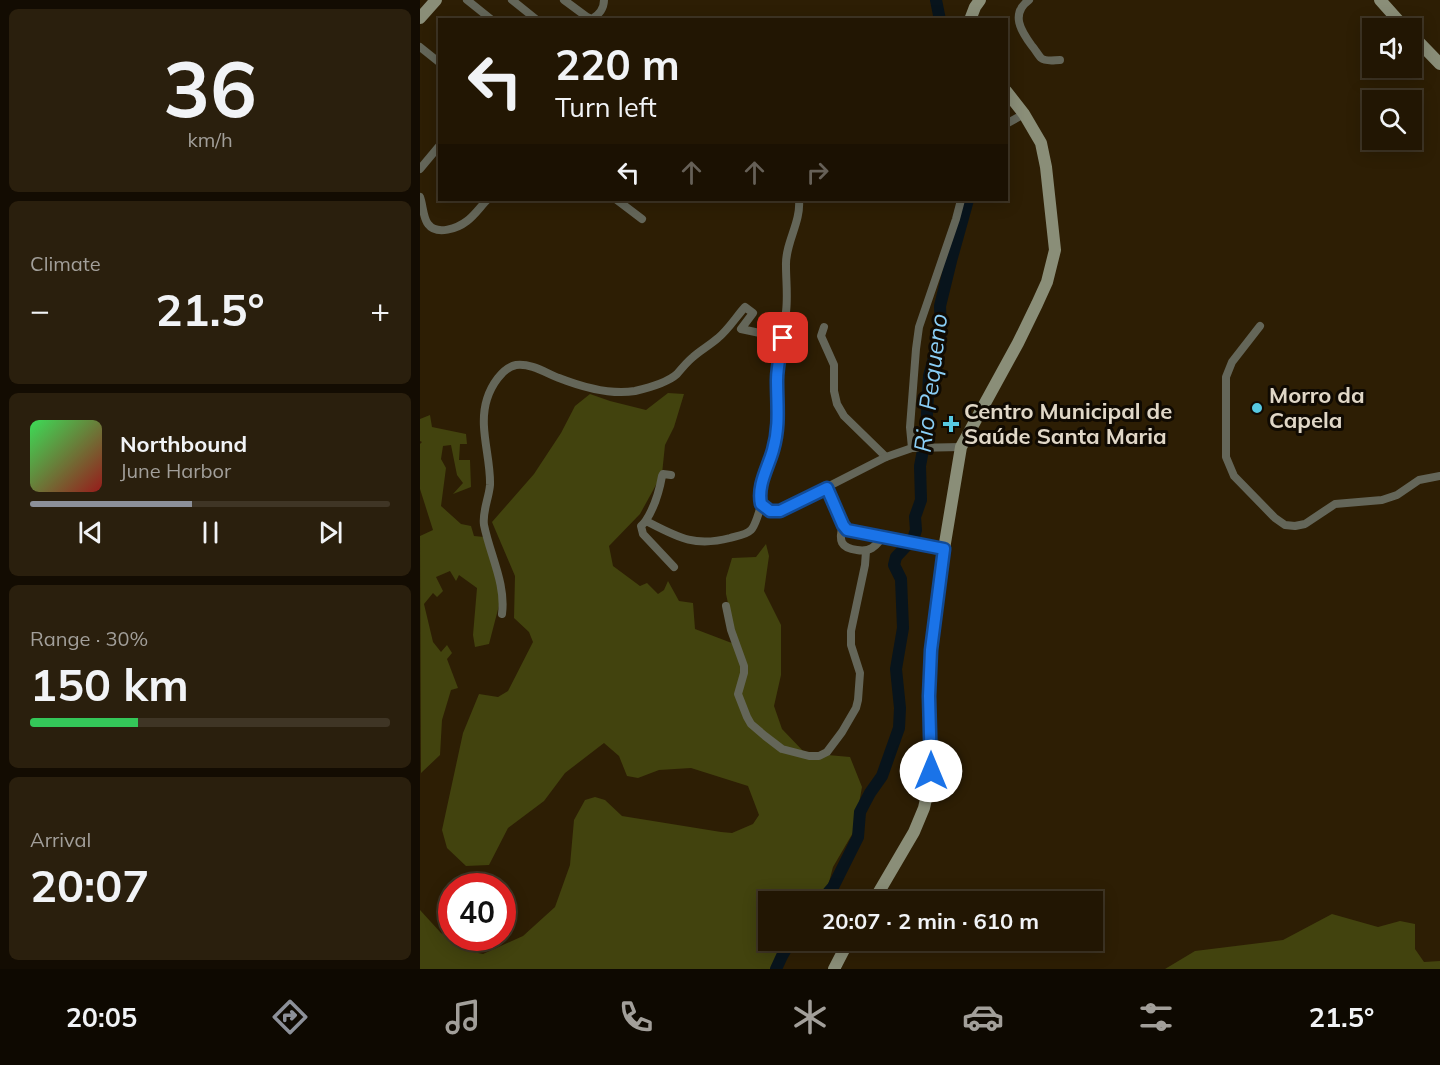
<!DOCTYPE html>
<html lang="en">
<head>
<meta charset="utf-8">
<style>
	:root { --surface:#221603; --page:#2a1f0d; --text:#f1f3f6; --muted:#a29f9a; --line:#3f3525; --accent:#8c9099 }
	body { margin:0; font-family:Mulish,sans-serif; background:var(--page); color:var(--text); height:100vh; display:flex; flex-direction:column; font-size:22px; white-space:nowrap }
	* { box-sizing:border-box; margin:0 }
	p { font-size:20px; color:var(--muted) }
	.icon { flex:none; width:33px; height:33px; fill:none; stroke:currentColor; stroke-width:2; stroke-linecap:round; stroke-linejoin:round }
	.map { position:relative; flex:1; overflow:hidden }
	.panel { display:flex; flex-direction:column; gap:9px; padding:9px; background:#130c02; width:420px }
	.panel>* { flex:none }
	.hud { position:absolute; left:18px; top:18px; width:570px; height:183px; border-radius:0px; box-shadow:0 3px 15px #0003,0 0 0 2px var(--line); background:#221603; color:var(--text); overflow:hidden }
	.tools { position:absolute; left:942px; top:18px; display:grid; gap:12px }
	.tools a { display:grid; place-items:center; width:60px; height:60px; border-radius:0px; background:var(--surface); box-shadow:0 3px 15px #0003,0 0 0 2px var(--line); font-size:30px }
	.speed { position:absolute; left:18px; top:873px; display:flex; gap:12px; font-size:30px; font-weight:700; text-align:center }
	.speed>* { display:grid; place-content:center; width:78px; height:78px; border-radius:50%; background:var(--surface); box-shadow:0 3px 15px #0003,0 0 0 2px var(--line); line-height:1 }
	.speed .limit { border:9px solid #d22; background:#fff; color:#111 }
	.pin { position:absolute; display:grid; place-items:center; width:51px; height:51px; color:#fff; margin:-26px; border-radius:12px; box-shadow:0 3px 9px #0006 }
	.me { position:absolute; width:66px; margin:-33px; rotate:0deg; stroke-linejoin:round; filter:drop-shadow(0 0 4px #0008) }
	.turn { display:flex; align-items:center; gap:21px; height:126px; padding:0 18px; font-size:27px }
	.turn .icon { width:78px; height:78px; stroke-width:2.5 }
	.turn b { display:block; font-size:42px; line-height:51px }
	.lanes { display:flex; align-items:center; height:57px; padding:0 18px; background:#0003; justify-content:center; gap:30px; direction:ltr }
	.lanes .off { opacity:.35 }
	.big { font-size:45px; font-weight:700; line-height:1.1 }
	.panel .widget { flex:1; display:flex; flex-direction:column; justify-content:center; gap:9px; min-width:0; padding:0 21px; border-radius:9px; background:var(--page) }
	.panel .dial { align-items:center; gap:0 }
	.dial b { font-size:78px; line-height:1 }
	.song { display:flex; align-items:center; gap:18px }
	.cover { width:72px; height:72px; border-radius:9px; background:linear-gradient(135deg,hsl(130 70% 55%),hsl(0 70% 35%)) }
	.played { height:6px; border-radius:3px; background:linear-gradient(90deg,var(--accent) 45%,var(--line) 45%) }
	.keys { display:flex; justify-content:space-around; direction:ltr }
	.heat { display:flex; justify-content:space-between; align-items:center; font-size:33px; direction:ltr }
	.charge { height:9px; border-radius:4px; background:linear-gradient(90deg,#34c759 30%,var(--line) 0) }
	.trip { position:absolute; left:338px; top:891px; width:345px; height:60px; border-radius:0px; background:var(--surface); box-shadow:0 3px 15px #0003,0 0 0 2px var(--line); font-weight:700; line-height:60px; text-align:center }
	.tabs { display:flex; height:96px; justify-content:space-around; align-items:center; background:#0e0901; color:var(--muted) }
	.tabs .icon { width:42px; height:42px }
	.tabs .current { color:var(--accent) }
	.tabs b { font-size:27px; color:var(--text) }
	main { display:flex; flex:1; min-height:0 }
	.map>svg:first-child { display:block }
	.green { fill:#42430e }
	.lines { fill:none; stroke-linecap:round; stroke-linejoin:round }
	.river { stroke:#08141c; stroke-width:12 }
	.street { stroke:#646659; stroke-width:8 }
	.secondary { stroke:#8a8e78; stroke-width:12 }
	.route-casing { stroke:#114b97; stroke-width:15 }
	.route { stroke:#1a73e8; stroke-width:10 }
	.poi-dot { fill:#57c9e2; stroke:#100a02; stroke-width:2 }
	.labels { text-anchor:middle; stroke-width:6; stroke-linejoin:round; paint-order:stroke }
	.poi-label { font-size:22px; font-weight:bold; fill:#e0d7c7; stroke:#100a02; text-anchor:start }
	.water-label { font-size:24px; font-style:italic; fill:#8acef6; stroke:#100a02 }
</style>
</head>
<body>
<main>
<section class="panel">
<div class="widget dial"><b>36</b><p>km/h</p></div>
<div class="widget"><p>Climate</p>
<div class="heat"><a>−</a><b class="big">21.5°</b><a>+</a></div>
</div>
<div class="widget">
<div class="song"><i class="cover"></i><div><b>Northbound</b><p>June Harbor</p></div></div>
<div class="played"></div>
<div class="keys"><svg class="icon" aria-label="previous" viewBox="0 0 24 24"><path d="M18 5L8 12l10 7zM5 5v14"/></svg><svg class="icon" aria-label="pause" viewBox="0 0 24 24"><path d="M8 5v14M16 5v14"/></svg><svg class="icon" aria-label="next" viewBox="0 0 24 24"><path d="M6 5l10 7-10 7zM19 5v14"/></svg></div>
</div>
<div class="widget"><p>Range · 30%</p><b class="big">150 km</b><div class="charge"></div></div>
<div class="widget"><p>Arrival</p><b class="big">20:07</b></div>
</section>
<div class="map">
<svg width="1020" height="969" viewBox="0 0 1020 969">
	<rect width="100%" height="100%" fill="#2d1e04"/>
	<g class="green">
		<path d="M248,393L264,394L254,427L245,445L242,474L220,514L189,546L193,566L220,586L227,583L238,594L244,590L248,581L259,601L273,603L275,629L317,645L306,594V578L312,558L336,557L346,544L349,556L344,591L361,625V675L354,706L362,729L385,753L430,757L442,787L434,831L413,867L404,901L348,902V940L371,941L356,969H0V910L21,933L48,951L63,954L103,936L135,907L150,865L154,820L165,800L175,797L185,800L202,816L301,832L312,833L333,824L339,815L328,786L271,768L239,770L218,778L207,776L199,756L184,743L145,773L124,801L88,828L69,865L46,866L27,848L22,830L43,733L59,694L78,697L88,691L113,642L109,632L94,618L95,576L72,522L114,474L141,433L155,406L170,394L190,401L226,410Z"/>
		<path d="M10,415L12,427L46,434L47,444H40L39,460H50L51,487L33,494L43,483L37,475L31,445L23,446L21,459L26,468L21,506L41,524L51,526L54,536L64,537L82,594L69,644L55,647L53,635L57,588L39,575L36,581L30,571L16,577L23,591L17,597L13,593L4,604L13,642L21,652L27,645L32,653L27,659L38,688L31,690L22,720L20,755L1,773L0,536L13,530L0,489V444L2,442L0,441V419Z"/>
		<path d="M912,914L958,927L980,921L995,924V949L1004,962L1020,961V969H745L775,951L863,940Z"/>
	</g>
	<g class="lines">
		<g class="river">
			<path d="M516,0L520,20"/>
			<path d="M400,902L413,887L438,837L440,812L450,793L462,776L479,728L480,708L476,669L483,628L481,579L474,565L476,557L493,539L496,530L495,517L501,500L500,466L506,434L509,376L521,332L520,306L531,261L548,200"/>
			<path d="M356,969L362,956L371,940"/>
		</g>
		<g class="street">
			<path d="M47,0L72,20"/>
			<path d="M92,0L117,20"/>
			<path d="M144,0L167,17L172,19C179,15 184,8 184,0"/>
			<path d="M609,0C590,14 601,31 612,46C615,49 618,55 621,58C626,62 634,60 640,60"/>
			<path d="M0,47L20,63"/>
			<path d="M586,124L604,114"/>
			<path d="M0,169L20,145"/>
			<path d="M0,197C3,205 3,218 8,224C17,236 38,228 47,221C55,215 61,206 67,200"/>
			<path d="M197,200L222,219"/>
			<path d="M840,326L812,362L806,377V457L814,476L855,518L865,525L875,526L885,524L915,504L962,500L977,495L999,480L1020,476"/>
			<path d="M404,327L401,336L414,365V391L417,404L424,416L466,457"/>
			<path d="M492,448L490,427L496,349L499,327L536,219L541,200"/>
			<path d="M407,487L423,525L427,530L524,549"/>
			<path d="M341,504L350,511H360L466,457L492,448L541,447"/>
			<path d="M225,522C235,507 239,493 242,476L243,474L251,475"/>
			<path d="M423,525C418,541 421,548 437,550C443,551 447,551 452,548C457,545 459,541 463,537"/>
			<path d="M254,567L223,534L221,526L225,522H228C259,538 275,547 310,538C317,536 326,535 331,530C335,526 340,510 341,504C341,500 339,496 340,491C341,482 345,473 348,465C353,454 357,441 358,430C361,412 355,393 357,375C359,354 364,333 366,312C368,296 366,281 366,266C365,243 381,223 379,200"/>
			<path d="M306,606L311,630L324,666V673L318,694L327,717L331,724L345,736L362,749L389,756H399L407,752L422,732L436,708L438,700L440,673L431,645V631L445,565L446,551"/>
			<path d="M82,614C86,584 70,555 64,525C62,512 69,498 70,485C71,457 58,427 67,399C71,386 82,368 96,365C111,363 126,373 139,378C162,387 191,395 215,391C228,388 247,383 257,374C262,368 267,362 273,357C281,350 290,345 298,338C308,330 316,317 325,307L333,313L321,329L363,338"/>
		</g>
		<g class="secondary">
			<path d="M960,0L985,28"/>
			<path d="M0,18L16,0"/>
			<path d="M550,20L555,7L560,0"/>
			<path d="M992,35L1020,64"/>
			<path d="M453,902L494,832L504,808L508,790L511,771L509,696L511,650L524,549L541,447L598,343L617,304L627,282L635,250L626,167L621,143L604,114L586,91"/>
			<path d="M414,969L429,940"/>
		</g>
	</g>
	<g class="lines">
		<defs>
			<path id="route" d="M363,338C361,351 357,366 357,380C357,405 360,426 353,450C348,468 337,485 341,504L350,511H360L407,488L423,525L427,530L524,549L511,650L509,696L511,771"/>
		</defs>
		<use href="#route" class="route-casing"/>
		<use href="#route" class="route"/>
	</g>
	<g class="poi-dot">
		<circle cx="837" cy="408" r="6"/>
		<path d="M528 415h6v6h6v6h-6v6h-6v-6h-6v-6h6z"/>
	</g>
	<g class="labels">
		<g class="poi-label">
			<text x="849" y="403">Morro da<tspan x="849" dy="25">Capela</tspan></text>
			<text x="544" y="419">Centro Municipal de<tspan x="544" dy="25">Saúde Santa Maria</tspan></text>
		</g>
		<g class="water-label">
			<text transform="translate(511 383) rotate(-83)" y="8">Rio Pequeno</text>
		</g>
	</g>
</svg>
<div class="tools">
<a><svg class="icon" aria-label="sound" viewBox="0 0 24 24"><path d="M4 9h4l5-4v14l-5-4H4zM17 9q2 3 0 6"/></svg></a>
<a><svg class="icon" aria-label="search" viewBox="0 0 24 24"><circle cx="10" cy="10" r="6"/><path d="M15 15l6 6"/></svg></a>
</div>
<div class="speed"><div class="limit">40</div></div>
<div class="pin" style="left:363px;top:338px;background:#d93025"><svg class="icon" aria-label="arrive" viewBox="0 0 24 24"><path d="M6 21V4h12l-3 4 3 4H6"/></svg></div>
<svg class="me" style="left:511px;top:771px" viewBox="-20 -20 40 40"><circle r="19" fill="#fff"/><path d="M0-13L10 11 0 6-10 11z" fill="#1a73e8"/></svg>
<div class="trip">20:07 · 2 min · 610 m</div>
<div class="hud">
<div class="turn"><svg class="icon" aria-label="left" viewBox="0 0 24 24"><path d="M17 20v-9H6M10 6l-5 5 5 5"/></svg><div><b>220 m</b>Turn left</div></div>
<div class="lanes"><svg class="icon" aria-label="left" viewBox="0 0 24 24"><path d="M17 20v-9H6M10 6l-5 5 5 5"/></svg><svg class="icon off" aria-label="ahead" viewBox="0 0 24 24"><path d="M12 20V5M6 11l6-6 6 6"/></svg><svg class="icon off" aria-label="ahead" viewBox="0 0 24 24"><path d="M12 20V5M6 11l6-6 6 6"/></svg><svg class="icon off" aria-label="right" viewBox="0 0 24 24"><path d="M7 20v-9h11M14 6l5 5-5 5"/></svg></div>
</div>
</div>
</main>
<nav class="tabs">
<b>20:05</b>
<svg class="icon current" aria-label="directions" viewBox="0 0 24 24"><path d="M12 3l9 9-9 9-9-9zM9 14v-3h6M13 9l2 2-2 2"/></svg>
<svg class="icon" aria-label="music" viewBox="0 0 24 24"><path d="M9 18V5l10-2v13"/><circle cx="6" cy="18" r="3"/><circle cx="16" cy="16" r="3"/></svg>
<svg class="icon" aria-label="phone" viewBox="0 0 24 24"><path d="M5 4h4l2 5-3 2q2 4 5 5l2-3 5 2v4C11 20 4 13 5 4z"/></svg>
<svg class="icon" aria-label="climate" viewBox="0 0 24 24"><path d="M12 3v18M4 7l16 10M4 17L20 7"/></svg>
<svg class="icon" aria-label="car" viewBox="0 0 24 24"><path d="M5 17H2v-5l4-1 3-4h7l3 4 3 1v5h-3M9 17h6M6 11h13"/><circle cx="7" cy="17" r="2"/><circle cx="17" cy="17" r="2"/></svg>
<svg class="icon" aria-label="filters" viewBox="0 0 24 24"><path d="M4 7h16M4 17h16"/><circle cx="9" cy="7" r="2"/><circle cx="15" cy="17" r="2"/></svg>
<b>21.5°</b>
</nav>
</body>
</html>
